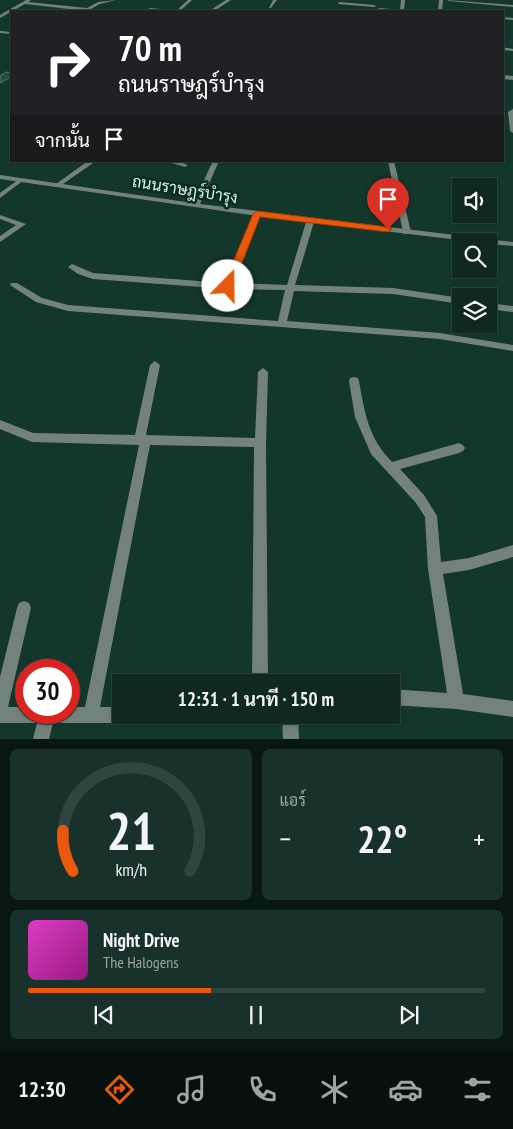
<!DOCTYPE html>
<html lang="th">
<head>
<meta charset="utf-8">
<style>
	:root { --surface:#0f2921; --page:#18312a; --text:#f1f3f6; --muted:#9ba6a5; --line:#2f453f; --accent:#ea580c }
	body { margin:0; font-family:"PT Sans Narrow",Sarabun,sans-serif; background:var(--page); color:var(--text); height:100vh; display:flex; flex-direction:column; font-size:19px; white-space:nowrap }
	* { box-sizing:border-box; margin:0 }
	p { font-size:16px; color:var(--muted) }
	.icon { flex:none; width:28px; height:28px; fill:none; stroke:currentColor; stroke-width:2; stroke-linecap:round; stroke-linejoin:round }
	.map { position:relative; height:739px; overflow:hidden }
	.drawer { display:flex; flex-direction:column; gap:10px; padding:10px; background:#081712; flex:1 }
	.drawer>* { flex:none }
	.hud { position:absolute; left:10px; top:10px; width:494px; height:152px; border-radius:0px; box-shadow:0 1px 4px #0004,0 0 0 1px var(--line); background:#202124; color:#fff; overflow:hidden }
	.fabs { position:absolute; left:452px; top:178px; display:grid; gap:10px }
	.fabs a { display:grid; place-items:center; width:45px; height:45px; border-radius:0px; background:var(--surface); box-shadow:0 1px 4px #0004,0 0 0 1px var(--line); font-size:25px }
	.speed { position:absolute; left:15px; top:659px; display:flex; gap:10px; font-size:25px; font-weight:700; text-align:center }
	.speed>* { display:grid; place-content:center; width:65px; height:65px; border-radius:50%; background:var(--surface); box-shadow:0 1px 4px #0004,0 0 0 1px var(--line); line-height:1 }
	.speed .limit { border:8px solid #d22; background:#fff; color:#111 }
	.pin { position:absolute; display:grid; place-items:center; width:42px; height:42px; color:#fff; margin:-51px -21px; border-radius:50% 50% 50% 0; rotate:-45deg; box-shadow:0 0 5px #0007 }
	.pin .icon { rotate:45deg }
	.me { position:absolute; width:55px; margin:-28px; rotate:22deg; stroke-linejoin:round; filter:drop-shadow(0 0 4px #0008) }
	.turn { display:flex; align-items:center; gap:18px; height:105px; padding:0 25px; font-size:22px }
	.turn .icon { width:65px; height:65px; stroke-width:2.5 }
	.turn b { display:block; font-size:35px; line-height:42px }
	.then { display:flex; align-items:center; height:48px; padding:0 25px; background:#0003; gap:10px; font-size:19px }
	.big { font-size:38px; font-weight:700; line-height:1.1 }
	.drawer .widget { flex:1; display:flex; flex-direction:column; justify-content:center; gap:8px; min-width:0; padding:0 18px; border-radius:8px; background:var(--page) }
	.drawer .dial { align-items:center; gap:0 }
	.dial svg { height:130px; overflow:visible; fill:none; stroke:var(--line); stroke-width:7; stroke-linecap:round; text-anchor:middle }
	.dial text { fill:var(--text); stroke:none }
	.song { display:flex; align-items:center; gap:15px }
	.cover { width:60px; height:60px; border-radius:8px; background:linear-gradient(135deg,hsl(310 70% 55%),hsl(310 70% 35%)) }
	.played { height:5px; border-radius:2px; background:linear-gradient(90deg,var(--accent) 40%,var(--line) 40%) }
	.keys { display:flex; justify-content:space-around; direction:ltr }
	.heat { display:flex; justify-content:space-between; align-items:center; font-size:28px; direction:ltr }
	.drawer .tiles { flex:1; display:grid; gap:10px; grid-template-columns:1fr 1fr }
	.widget:last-child { grid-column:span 2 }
	.trip { position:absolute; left:112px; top:674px; width:288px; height:50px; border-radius:0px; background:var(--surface); box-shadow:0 1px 4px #0004,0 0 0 1px var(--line); font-weight:700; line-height:50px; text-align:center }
	.menu { display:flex; height:80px; justify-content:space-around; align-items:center; background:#06100d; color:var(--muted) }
	.menu .icon { width:35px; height:35px }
	.menu .selected { color:var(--accent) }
	.menu b { font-size:22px; color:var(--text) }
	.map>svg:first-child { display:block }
	.building { fill:#294c40; stroke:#53776a }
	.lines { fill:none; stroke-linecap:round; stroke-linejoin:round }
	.minor { fill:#73837c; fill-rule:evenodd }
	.tertiary { fill:#73837c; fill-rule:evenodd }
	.route { fill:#ea580c; stroke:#983908 }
	.labels { text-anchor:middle; stroke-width:5; stroke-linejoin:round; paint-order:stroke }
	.far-street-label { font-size:16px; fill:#def1ea; stroke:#082d22 }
</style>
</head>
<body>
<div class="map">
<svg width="513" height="739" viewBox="0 0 513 739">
	<rect width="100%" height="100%" fill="#14372c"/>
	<path class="building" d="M6,72L11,73V77L0,83V76Z"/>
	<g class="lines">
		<g class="minor">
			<path d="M26,0H31L28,2L87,8L98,2L116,0L100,4L87,11L25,4L0,18V15Z"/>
			<path d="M188,0H192L180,11H176Z"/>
			<path d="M226,0H231L214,11H209Z"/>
			<path d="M273,0H277L271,8H269Z"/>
			<path d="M401,0H405L404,10L414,11H391L378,9L380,8L400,10Z"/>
			<path d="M439,0H443L442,11H438Z"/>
			<path d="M447,0L513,5V7L449,1Z"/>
			<path d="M339,2L374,5L376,6L374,7L338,4Z"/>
			<path d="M150,8L172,10L174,11H145Z"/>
			<path d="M502,17L513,18V20L502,19Z"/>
			<path d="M502,47L513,49V51L502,50Z"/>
			<path d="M513,109V133L510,131L508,112Z"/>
			<path d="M88,161H96L60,186H56V184Z"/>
			<path d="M165,161H178L188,165L185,167Z"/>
			<path d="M388,161H394L411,232L410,234H404L403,232Z"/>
			<path d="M19,179L24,180L0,198V193Z"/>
			<path d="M254,212H260L261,214L233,283L287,285L307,219L311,217L315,219L295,285L393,288L461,298V304L393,294L294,291L287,321L440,333L513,345V351L440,339L68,311L36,302L10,285L11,283H17L42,298L68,305L278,321L285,290L228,289L93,279L78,274L68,267L72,264L93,273L225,283Z"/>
			<path d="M0,215L26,224L0,242V236L16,225L0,219Z"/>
			<path d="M489,303L513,306V312L489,309Z"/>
			<path d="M155,361L160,365L146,435L255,438L258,372L263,368L268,372L266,443L268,682H252L254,447L150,445L100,707H121V715H221L219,721L213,723H53L49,739H33L37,723H0V677L17,608L19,603L24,601L29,603L31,608L8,707H26V712H69V707H85L139,445L32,442L0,429V420L33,433L135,435L150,365Z"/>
			<path d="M354,377L358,378L359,381C365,414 368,437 392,462L459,443L463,445L465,448L463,451L459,453L400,469L424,495L437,516L441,562L469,558L513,545V557L469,570L443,574L463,694L513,701V717L456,709L391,705V689L447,693L428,569L425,517L416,503L371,454L355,417L349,381L350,378Z"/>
			<path d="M282,715H298L299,739H283Z"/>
		</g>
		<g class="tertiary">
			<path d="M0,31L11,32V34L0,33Z"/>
			<path d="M502,75L513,76V80L502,79Z"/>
			<path d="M213,161H219L200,204L513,242V246L489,244V241H468L257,216L0,179V175L193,203Z"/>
		</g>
	</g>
	<path class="route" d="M257,211L388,227L392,229L388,232L260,217L233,286L232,289H225L223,286L253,214Z"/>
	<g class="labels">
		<g class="far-street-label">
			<text transform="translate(185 189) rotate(9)" y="6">ถนนราษฎร์บำรุง</text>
		</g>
	</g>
</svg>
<div class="fabs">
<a><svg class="icon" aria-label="sound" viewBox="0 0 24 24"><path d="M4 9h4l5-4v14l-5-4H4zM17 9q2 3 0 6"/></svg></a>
<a><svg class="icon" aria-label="search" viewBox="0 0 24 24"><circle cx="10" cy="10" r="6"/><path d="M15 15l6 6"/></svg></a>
<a><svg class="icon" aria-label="layers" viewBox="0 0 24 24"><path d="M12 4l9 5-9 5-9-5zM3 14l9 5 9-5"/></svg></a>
</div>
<div class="speed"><div class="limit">30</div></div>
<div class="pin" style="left:388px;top:229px;background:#d93025"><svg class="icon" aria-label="arrive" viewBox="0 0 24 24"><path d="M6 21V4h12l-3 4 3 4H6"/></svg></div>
<svg class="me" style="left:228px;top:286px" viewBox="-20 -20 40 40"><circle r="19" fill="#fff"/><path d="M0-13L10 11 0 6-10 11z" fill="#ea580c"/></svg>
<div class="trip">12:31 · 1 นาที · 150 m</div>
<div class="hud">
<div class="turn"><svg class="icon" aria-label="right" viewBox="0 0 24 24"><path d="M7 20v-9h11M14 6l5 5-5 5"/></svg><div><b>70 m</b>ถนนราษฎร์บำรุง</div></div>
<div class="then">จากนั้น<svg class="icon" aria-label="arrive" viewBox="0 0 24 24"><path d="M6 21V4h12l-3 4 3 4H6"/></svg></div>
</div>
</div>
<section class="drawer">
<div class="tiles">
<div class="widget dial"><svg viewBox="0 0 100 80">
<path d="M14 69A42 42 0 1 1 86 69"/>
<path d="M14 69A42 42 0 0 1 8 44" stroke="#ea580c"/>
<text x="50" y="56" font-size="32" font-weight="700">21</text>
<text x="50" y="72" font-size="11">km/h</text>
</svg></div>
<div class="widget"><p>แอร์</p>
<div class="heat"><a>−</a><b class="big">22°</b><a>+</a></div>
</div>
<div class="widget">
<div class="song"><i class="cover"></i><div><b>Night Drive</b><p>The Halogens</p></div></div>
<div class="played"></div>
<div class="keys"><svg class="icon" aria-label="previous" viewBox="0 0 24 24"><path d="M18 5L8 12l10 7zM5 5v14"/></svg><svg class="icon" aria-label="pause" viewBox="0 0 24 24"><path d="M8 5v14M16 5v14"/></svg><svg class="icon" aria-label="next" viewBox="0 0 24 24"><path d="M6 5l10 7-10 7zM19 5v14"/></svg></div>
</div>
</div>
</section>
<nav class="menu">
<b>12:30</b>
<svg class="icon selected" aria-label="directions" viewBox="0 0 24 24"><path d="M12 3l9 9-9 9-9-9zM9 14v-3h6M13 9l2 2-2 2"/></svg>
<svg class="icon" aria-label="music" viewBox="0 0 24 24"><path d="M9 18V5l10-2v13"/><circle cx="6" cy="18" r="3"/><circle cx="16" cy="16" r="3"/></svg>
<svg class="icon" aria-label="phone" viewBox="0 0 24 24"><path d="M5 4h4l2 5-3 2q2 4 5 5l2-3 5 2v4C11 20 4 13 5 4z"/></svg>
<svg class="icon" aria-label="climate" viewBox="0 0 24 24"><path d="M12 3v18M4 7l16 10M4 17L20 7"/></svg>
<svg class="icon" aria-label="car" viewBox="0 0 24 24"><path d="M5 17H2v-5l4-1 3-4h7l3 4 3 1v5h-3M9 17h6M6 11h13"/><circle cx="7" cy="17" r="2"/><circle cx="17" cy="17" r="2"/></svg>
<svg class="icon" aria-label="filters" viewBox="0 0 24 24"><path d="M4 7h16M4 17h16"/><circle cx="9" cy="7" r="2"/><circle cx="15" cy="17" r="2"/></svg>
</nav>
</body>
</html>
